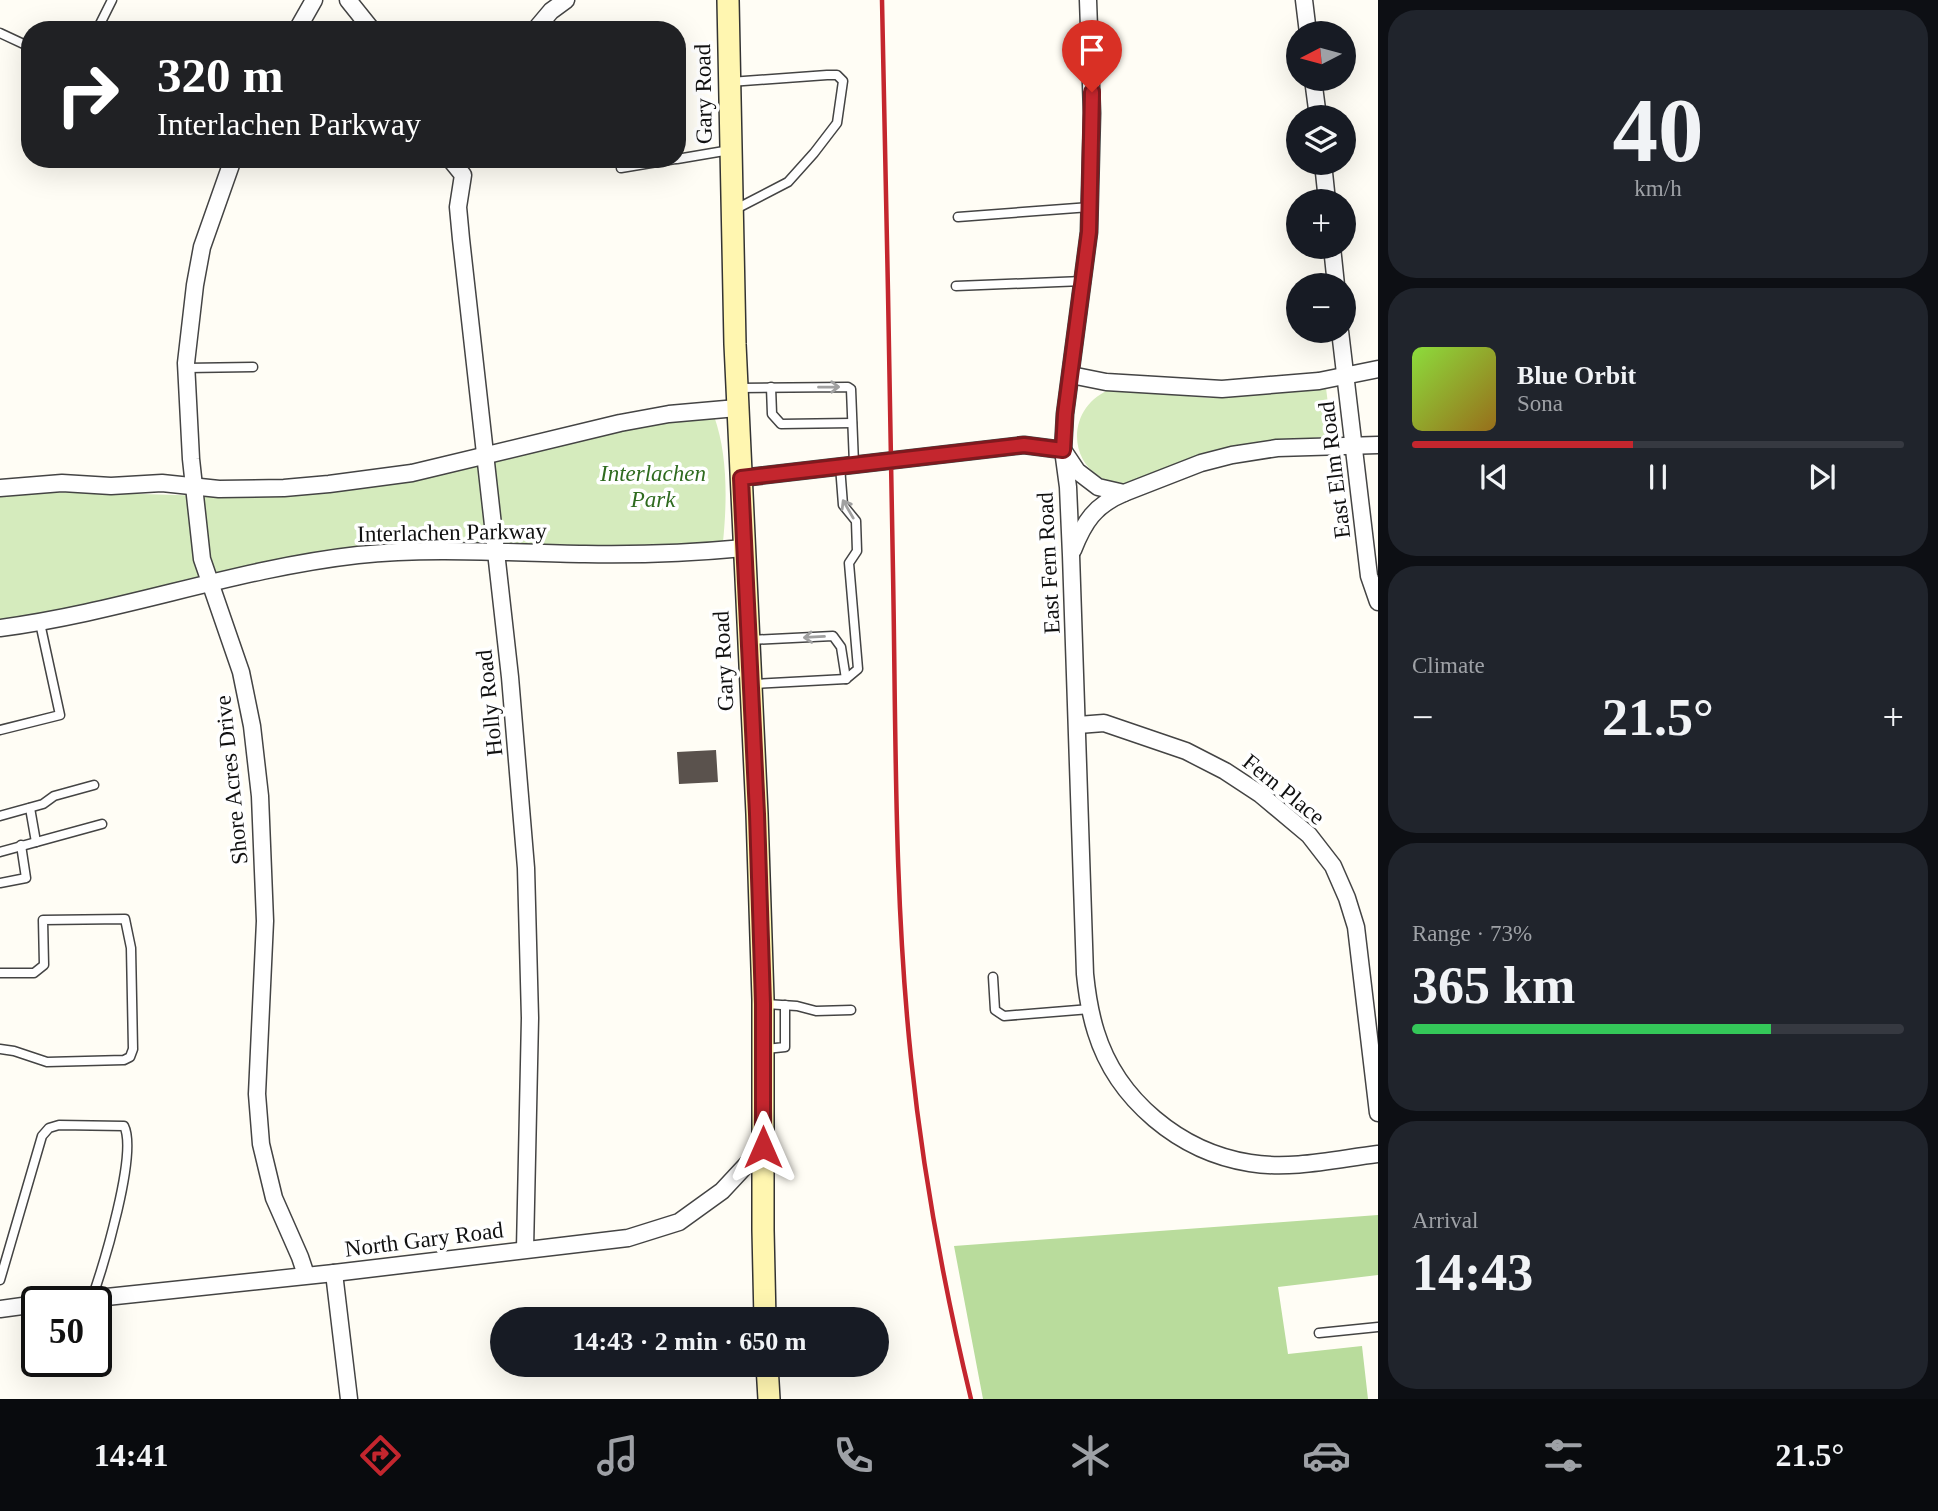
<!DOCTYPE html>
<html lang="en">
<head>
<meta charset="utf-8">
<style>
	:root { --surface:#171b24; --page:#20242c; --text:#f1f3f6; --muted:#9ea1a6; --line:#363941; --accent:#c4262e }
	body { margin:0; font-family:Georgia,serif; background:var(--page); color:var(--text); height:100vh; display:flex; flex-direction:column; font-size:26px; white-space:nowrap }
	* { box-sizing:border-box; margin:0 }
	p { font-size:23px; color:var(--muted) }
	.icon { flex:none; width:38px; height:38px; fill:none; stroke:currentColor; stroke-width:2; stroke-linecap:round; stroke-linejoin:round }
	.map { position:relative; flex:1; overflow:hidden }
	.drawer { display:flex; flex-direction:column; gap:10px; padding:10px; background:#0d0f14; width:560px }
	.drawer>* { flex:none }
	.hud { position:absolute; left:21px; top:21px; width:665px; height:147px; border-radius:28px; box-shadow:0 7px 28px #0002; background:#202124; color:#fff; overflow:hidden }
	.needle { width:46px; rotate:264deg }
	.controls { position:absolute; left:1286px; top:21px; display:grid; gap:14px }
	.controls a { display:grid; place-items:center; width:70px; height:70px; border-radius:50%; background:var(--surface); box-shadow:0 7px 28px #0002; font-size:35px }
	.speed { position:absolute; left:21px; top:1286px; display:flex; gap:14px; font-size:35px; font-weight:700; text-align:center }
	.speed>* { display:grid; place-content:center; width:91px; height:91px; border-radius:50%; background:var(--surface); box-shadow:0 7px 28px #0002; line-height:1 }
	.speed .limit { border:4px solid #111; border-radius:10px; background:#fff; color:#111 }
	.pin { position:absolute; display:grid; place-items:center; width:60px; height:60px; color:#fff; margin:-72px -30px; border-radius:50% 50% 50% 0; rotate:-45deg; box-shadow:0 0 7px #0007 }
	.pin .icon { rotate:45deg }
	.me { position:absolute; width:77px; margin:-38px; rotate:0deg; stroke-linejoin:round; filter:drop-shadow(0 0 5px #0008) }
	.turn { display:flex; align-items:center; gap:24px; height:147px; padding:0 21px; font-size:32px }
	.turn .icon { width:91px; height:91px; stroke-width:2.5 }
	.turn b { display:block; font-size:49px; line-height:60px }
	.big { font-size:52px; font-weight:700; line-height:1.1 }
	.drawer .widget { flex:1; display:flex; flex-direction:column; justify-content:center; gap:10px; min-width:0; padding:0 24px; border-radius:28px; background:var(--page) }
	.drawer .dial { align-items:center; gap:0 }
	.dial b { font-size:91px; line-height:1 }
	.song { display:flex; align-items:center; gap:21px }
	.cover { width:84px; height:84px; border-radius:10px; background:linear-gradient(135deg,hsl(90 70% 55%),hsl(40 70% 35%)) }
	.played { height:7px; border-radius:4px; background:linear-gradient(90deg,var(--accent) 45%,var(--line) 45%) }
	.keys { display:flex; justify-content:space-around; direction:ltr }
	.heat { display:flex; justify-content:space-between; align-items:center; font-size:38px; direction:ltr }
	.charge { height:10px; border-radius:5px; background:linear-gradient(90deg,#34c759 73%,var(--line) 0) }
	.trip { position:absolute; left:490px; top:1307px; width:399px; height:70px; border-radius:35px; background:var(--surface); box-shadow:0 7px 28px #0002; font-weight:700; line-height:70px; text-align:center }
	.tab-bar { display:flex; height:112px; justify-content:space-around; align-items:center; background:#090b0e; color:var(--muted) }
	.tab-bar .icon { width:49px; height:49px }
	.tab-bar .current { color:var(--accent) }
	.tab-bar b { font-size:32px; color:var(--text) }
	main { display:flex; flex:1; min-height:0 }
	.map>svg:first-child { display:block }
	.green { fill:#d5ebbd }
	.forest { fill:#b9dc9c }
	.building { fill:#5a524d }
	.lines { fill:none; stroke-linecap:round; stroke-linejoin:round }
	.lane-casing { stroke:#444; stroke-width:11 }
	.street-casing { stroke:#444; stroke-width:19 }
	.secondary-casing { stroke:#333; stroke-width:24 }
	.lane { stroke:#fff; stroke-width:8 }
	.street { stroke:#fff; stroke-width:16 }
	.secondary { stroke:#fff6b0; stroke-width:21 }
	.rail { stroke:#c4262e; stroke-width:4.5 }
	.oneway { stroke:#a0a0a0 }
	.route-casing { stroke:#7f191e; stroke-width:18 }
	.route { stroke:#c4262e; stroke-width:12 }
	.labels { text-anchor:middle; stroke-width:7; stroke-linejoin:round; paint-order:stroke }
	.street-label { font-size:23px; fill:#111; stroke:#fff }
	.park-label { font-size:23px; font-style:italic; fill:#2f6b1f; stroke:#fff }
</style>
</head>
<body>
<main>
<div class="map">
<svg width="1378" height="1399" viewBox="0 0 1378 1399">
	<rect width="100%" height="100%" fill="#fffdf5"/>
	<g class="green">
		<path d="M1326,388L1332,436L1267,443L1127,484C1118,482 1108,482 1100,477C1064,455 1072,402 1112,389L1210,398Z"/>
		<path d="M714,416C728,455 727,502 723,542L625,550L365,551L112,604L0,622V494L76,492L241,497L345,489L500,461L601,433Z"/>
	</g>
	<path class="forest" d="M1378,1215V1275L1278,1287L1288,1354L1362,1346L1368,1399H983L954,1246Z"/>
	<path class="building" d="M716,750L718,782L679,784L677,752Z"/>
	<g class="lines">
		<defs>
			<g id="lane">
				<path d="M97,30L112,0"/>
				<path d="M0,33L30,47"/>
				<path d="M730,82L827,75H837L843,81L837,123L814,153L788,182L734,210"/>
				<path d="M677,159L730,150"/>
				<path d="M621,168L675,159"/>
				<path d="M958,217L1090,207"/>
				<path d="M956,286L1083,281"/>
				<path d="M186,368L253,367"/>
				<path d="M771,387L772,414L781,424L852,423"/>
				<path d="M738,388L848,387L851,389L854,464"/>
				<path d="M750,640L833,636L841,647L846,679"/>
				<path d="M754,684L846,679L858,669L849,563L857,551L856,521L843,505L840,466"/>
				<path d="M0,730L60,715L40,623"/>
				<path d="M30,808L36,842"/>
				<path d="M0,816L43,804L54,796L94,785"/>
				<path d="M0,852L102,824"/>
				<path d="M0,883L26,878L21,845"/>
				<path d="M0,973H34L44,965L43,920L125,919L131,948L133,1049L130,1057L124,1060L47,1062L14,1051L0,1049"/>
				<path d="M993,977L995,1010L1004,1016L1090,1009"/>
				<path d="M766,1004L797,1006L816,1011L851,1010"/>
				<path d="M766,1049L785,1047V1005"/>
				<path d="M0,1280L42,1136L49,1128L59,1125L124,1126C138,1153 103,1267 92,1298"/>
				<path d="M1319,1333L1378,1327"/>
			</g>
			<g id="street">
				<path d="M348,0L372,30"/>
				<path d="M1088,0L1092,113L1089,232L1065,414L1063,450L1068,487L1071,555L1085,974C1087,994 1090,1013 1096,1032C1117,1100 1180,1152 1250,1163C1291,1170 1337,1159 1378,1154"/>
				<path d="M1304,0L1308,33"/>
				<path d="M297,30L314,0"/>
				<path d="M535,30L551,11L566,0"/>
				<path d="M1313,79L1318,117"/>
				<path d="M233,159L202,247L195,285L186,363L191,459L202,559L241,672L252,726L260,796L265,921L257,1094L261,1144L274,1198L300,1257L306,1275"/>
				<path d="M450,159L463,175L458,207L461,239L510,677L526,868L530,1018L525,1249"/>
				<path d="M1323,163L1327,201"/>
				<path d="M1332,247L1336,285"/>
				<path d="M1340,331L1369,576L1378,602"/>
				<path d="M1071,375L1106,382L1222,389L1319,381L1378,369"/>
				<path d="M741,478L1024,445L1063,450L1077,471L1098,487L1124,493L1201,463L1232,455L1277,448L1378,445"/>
				<path d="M0,488L62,483L111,486L162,483L219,489L284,488L329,484L412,473L620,423L669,414L737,408"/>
				<path d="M1073,550C1084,522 1095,505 1124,493"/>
				<path d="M0,628C122,612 234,569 358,555C434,547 509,553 585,554C638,555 691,553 744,548"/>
				<path d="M1078,725L1104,723L1186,751L1225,771L1260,794L1309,835L1333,866L1347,898L1356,927L1378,1113"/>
				<path d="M334,1273L349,1399"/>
				<path d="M59,1302L334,1273L628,1238L679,1222L722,1191L763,1147"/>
				<path d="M0,1309L37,1304"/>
			</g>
			<g id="secondary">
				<path d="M728,0L735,344L757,814L763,999V1230L765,1320"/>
				<path d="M767,1365L769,1399"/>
			</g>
		</defs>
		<use href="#lane" class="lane-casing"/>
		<use href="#street" class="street-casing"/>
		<use href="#secondary" class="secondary-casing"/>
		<use href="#lane" class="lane"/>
		<use href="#street" class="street"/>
		<use href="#secondary" class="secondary"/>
		<path class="rail" d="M882,0C886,191 890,381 893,572C896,734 894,897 911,1058C923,1173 944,1287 971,1399"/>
	</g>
	<defs><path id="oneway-shaft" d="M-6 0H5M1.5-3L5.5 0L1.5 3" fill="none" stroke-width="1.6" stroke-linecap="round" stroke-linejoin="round" transform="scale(1.75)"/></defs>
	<g class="oneway">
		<use href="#oneway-shaft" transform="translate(829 387) rotate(-1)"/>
		<use href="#oneway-shaft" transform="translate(848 509) rotate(-120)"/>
		<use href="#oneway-shaft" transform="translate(814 637) rotate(177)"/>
	</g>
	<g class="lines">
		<defs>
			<path id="route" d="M763,1147V1004L757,814L741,478L1024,445L1063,450L1065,414L1089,232L1092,92"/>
		</defs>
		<use href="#route" class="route-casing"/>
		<use href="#route" class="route"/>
	</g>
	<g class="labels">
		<g class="street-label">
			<text transform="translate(703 94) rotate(-91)" y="8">Gary Road</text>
			<text transform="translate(1334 470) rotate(-97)" y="8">East Elm Road</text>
			<text transform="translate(452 532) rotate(-1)" y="8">Interlachen Parkway</text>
			<text transform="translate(1048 563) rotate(-93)" y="8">East Fern Road</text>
			<text transform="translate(723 661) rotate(-93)" y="8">Gary Road</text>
			<text transform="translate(489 703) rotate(-96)" y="8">Holly Road</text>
			<text transform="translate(231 780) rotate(-96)" y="8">Shore Acres Drive</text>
			<text transform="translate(1284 789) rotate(39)" y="8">Fern Place</text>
			<text transform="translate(424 1239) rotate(-7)" y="8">North Gary Road</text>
		</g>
		<g class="park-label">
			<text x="653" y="481">Interlachen<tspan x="653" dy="26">Park</tspan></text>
		</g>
	</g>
</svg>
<div class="controls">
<a><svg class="needle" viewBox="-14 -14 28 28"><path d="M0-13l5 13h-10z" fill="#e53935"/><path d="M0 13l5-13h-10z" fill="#9ea1a6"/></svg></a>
<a><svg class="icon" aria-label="layers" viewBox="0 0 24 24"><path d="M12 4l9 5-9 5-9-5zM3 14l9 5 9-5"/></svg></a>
<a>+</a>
<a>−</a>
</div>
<div class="speed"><div class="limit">50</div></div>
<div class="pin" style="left:1092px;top:92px;background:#d93025"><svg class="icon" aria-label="arrive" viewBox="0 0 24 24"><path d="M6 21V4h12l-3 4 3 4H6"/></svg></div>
<svg class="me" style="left:763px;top:1147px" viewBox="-20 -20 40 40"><path d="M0-17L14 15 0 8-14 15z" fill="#c4262e" stroke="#fff" stroke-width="4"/></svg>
<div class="trip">14:43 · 2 min · 650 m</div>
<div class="hud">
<div class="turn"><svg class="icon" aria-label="right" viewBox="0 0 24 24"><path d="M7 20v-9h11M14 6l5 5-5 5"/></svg><div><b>320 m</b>Interlachen Parkway</div></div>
</div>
</div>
<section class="drawer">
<div class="widget dial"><b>40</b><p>km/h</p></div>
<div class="widget">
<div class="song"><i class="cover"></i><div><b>Blue Orbit</b><p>Sona</p></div></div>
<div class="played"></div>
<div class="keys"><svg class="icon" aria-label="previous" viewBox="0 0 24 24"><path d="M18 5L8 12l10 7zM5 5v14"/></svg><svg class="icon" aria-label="pause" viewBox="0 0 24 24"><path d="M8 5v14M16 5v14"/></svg><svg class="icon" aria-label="next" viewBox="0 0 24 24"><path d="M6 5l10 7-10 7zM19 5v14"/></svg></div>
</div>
<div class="widget"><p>Climate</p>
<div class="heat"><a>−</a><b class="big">21.5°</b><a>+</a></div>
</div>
<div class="widget"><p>Range · 73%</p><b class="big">365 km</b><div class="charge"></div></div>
<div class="widget"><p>Arrival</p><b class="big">14:43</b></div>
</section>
</main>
<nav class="tab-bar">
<b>14:41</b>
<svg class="icon current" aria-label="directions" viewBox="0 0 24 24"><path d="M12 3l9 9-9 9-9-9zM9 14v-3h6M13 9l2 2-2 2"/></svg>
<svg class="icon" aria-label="music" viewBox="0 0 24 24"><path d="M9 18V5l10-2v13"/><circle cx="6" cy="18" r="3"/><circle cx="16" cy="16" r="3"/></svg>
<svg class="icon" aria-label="phone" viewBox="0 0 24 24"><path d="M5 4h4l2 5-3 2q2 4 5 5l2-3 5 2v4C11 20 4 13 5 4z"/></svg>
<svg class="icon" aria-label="climate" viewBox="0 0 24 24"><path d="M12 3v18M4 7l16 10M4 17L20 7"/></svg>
<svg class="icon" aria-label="car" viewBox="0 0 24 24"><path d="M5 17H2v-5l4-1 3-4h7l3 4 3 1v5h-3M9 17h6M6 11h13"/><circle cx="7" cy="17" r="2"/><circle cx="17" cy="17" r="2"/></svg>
<svg class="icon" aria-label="filters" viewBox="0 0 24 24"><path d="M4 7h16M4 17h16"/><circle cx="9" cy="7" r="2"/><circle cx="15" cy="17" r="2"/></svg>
<b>21.5°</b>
</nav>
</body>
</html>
